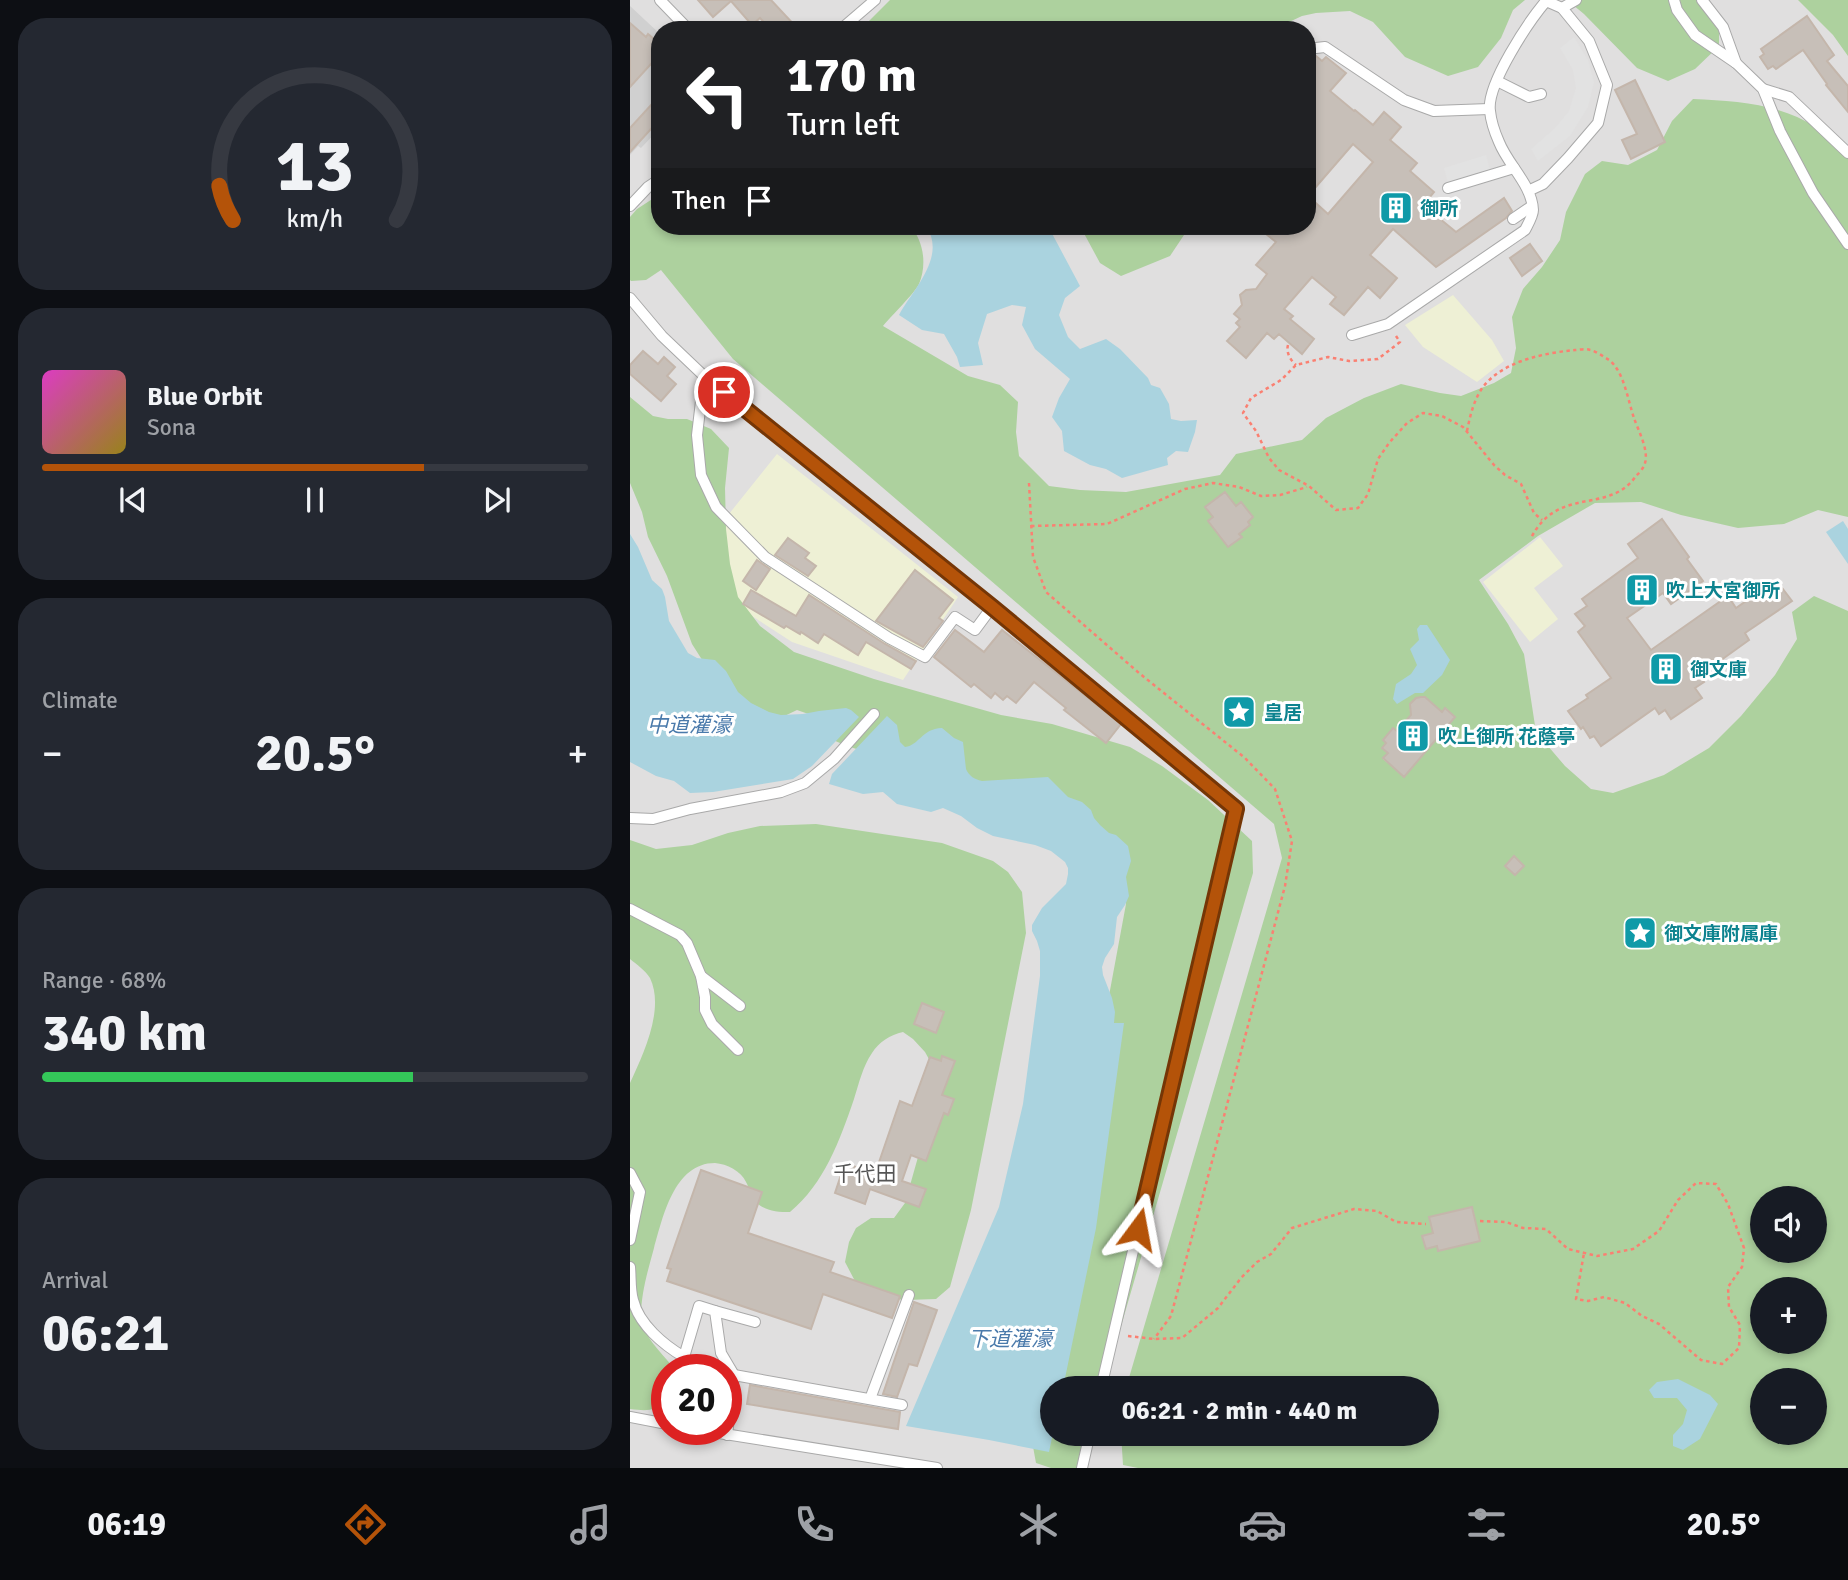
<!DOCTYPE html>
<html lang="en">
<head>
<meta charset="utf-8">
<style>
	:root { --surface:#171b24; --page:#242831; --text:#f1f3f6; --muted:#9ea1a6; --line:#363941; --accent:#b45309 }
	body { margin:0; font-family:Signika,"Noto Sans JP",sans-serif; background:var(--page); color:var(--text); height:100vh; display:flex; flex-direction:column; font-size:26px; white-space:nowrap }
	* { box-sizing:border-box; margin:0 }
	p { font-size:23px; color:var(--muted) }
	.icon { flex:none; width:38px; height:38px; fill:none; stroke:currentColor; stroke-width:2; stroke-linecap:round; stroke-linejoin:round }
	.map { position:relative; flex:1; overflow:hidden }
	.side { display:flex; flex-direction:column; gap:18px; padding:18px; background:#0d0f14; width:630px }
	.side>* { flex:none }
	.guide { position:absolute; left:21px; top:21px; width:665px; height:214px; border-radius:28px; box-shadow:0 4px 10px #0003; background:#202124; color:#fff; overflow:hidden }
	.buttons { position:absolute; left:1120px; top:1186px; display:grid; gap:14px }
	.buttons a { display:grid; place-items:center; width:77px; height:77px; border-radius:50%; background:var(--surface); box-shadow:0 4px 10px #0003; font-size:35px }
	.speed { position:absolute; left:21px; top:1354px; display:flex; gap:14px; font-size:35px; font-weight:700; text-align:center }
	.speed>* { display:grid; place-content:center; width:91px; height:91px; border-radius:50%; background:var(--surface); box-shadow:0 4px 10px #0003; line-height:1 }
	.speed .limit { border:10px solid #d22; background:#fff; color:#111 }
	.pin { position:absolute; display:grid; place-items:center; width:60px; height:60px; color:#fff; margin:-30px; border:4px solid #fff; border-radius:50%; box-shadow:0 2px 7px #0007 }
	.me { position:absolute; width:77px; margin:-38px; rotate:13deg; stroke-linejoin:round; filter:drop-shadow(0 0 5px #0008) }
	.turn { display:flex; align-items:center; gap:24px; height:147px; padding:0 21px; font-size:32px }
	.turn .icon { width:91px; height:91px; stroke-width:2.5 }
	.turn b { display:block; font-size:49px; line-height:60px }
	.then { display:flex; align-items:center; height:66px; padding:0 21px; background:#0003; gap:14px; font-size:26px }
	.big { font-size:52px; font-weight:700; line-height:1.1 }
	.side .tile { flex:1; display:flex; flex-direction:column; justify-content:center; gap:10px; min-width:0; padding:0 24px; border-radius:28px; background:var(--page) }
	.side .dial { align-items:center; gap:0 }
	.dial svg { height:182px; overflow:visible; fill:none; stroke:var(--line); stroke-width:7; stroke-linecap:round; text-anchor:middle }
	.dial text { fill:var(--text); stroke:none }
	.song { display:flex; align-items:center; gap:21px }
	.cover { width:84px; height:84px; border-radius:10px; background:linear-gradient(135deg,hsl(310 70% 55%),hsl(50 70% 35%)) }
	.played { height:7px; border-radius:4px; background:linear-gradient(90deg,var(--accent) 70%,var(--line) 70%) }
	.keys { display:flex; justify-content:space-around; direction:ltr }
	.heat { display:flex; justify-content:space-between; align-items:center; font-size:38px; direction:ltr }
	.charge { height:10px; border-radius:5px; background:linear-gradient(90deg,#34c759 68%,var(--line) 0) }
	.trip { position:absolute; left:410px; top:1376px; width:399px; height:70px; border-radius:35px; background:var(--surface); box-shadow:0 4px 10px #0003; font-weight:700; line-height:70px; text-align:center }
	.dock { display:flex; height:112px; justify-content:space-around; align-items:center; background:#090b0e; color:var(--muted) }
	.dock .icon { width:49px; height:49px }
	.dock .current { color:var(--accent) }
	.dock b { font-size:32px; color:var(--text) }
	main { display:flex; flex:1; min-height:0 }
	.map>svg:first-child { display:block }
	.residential { fill:#e0dfdf; fill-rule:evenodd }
	.religious { fill:#d0d0d0 }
	.farmland { fill:#eef0d5 }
	.forest { fill:#add19e; fill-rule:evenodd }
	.parking { fill:#e2e2e2 }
	.water { fill:#aad3df }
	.building { fill:#c7bfb8; stroke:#c4b6ab; stroke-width:2; fill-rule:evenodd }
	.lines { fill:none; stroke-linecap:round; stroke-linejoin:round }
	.service-casing { stroke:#a9a9a9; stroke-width:12 }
	.path { stroke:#fa8072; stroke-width:2.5; stroke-dasharray:3.5 3.5; stroke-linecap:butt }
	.service { stroke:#fff; stroke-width:10 }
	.route-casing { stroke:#753606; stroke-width:18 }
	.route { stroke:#b45309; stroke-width:12 }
	.labels { text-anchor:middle; stroke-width:6; stroke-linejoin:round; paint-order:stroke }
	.culture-label { font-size:19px; font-weight:bold; fill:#0d838f; stroke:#fff; text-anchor:start }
	.water-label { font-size:21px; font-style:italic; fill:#4a7aab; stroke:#fff }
	.neighbourhood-label { font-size:21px; fill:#555; stroke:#fff }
</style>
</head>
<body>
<main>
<section class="side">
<div class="tile dial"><svg viewBox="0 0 100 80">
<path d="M14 69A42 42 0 1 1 86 69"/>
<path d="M14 69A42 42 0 0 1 8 54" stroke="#b45309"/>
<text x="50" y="56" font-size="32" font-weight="700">13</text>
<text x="50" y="72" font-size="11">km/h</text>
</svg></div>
<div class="tile">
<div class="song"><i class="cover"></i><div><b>Blue Orbit</b><p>Sona</p></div></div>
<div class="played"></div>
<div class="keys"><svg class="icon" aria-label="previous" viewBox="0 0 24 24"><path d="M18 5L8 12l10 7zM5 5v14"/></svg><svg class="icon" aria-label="pause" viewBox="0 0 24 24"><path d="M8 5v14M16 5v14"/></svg><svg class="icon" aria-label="next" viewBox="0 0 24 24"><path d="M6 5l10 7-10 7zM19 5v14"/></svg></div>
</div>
<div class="tile"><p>Climate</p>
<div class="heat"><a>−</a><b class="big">20.5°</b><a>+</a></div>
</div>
<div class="tile"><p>Range · 68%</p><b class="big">340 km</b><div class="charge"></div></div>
<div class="tile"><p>Arrival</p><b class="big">06:21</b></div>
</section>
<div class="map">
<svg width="1218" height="1468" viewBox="0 0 1218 1468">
	<rect width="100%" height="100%" fill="#f2efe9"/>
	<path class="residential" d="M0,0H1218V1468H0ZM30,30H677V226H30ZM1132,1199H1185V1251H1132ZM1132,1290H1185V1342H1132ZM37,1370H96V1430H37ZM1132,1381H1185V1433H1132ZM422,1388H796V1433H422Z"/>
	<path class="religious" d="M0,6L30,34V128L11,148L8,146L0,155Z"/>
	<g class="farmland">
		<path d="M823,295L862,340L874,361L847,382L793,347L775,325Z"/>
		<path d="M147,454L328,597L273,680L162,642L108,607L81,543L99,514Z"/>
		<path d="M910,537L933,566L904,588L928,619L900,642L853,582Z"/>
	</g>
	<g class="forest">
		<path d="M260,0H895L883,10L871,38L848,67L818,76L775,57L743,22L720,11L686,13L672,16L642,30H230Z"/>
		<path d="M937,0H1070L1089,26V46L1065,69L1038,81L1007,68L954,14Z"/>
		<path d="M1168,0H1218V56L1203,35Z"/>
		<path d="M1063,99C1106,101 1147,103 1186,127C1198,134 1208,148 1218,157V517L1188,510L1154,524L1108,528L1051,515L1011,502L965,503L908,536L849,580L878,624L894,654L906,732L935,766L961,789L983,793L1034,775L1079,748L1111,716L1145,675L1167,639L1162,612L1184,596L1218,611V1468H508L493,1465L491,1433H796V1388H496L652,858L644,824L103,359L31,270L16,280L1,281L0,280V217L7,209L30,194V226H280C294,241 297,265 289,284C285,293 261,316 253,326L338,376L370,385L388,402L386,432L389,456L419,486L450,490L496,492L590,475L606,454L672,440L696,418L734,398L771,384L810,393L831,396L864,383L881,373L886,348L882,317L893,289L912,267L930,240L936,212L955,174L972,161L998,165L1027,150L1042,121ZM780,704L812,712L816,708L825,717L774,777L753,759L758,753L752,748L756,742L753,740L763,728L767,731L783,713L780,711ZM1132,1199H1185V1251H1132ZM842,1207L850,1240L809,1251L807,1246L796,1249L792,1236L803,1233L799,1217ZM1132,1290H1185V1342H1132ZM1132,1381H1185V1433H1132Z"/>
		<path d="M450,226H560L540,256L491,276L470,263Z"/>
		<path d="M0,397L23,416L38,419H57L81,429L99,448L95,488L96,529L100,564L108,597L130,626L164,652L244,679L371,715L422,724L500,747L532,766L578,800L622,841L623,873L473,1388H422V1433H458L447,1468H421L406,1463L402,1441L466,1066L496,904L494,861L236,752L217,746L189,734L187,717L167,710L142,722L83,677L62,644L37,576L18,537L12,512L0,483Z"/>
		<path d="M186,824L312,843L363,861L378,872L392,892L396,933L341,1210L320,1287L306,1299L276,1300L256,1298L226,1283L215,1262L219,1242L226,1228L241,1218H264L275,1203L305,1097V1070L295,1052L283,1039L273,1032C260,1035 249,1042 242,1053C233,1066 229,1083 224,1099C210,1140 194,1184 160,1212C147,1212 134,1211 125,1201C119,1195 120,1189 116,1182C111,1171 97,1164 85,1163C44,1163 33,1217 24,1248C18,1270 11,1293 11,1316C12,1335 31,1352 42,1366L43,1370H37V1399C24,1412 17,1411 0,1409V1083C13,1055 35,1009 20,978C16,971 6,964 0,959V840L26,849L62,845L98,833L130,826Z"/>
	</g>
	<g class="parking">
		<path d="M944,37L958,60L964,82L958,107L940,136L908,161L901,149L925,128L939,111L946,88L943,70L930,48Z"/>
		<path d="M856,155L860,170L818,183L814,168Z"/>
	</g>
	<g class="water">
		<path d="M296,226H418L450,286L435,298L429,315L438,337L450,349L476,339L490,349L518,378L521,385L530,388L539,404L541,419L551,421L567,420L565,432L558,452L546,451L537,458L538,465L492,478L476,469L460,465L434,451L432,431L422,417L429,398L440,379L405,349L392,325L396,307L382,305L357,314L348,343L353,365L330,367L327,357L314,334L292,330L269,315C283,289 317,257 296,226Z"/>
		<path d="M1213,521L1218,529V564L1196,532Z"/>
		<path d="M0,534L8,547L22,580L32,589L35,597L39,621L58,653L67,658L85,660L96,671L108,692L121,703L139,712L151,715L173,714L189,711L216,708L221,710L229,717L182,766L163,779L83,792L60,793L44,781L26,776L0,762Z"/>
		<path d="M790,625H797L820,660L812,675L793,693H785L767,704L763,699L766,684L781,674L787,665L780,649L789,640L787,629Z"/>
		<path d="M257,716L267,725L270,742L275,747C290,745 291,729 312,728L324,738L333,742L336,769C339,776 344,779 352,781L418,777L438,797L452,802L461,810L464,818L470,825L479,833L486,835L498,846L501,861L496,877L499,896L495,905L487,917L484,944L475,958L472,967L473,975L482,998L485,1012L484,1023H494L466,1228L433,1388H422V1433H423L419,1452L359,1440L276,1426L369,1207L393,1104L410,976V951L407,941L402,931V925L412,908L436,884L438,874V868L435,862L421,851L405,845L363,836L347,828L331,816L313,808L301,812L267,804L253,792L233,794L199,784L202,774Z"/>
		<path d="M1048,1379L1080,1395L1088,1404L1070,1439L1053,1450L1043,1446V1435L1053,1424L1057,1410L1047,1398H1024L1019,1390L1027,1382Z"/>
	</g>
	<g class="building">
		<path d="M68,0H141L169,30H141L130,18L122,25L101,1L83,17Z"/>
		<path d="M1177,16L1204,55L1197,61L1218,86V112L1196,85L1197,84L1173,50L1146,69L1143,66L1138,69L1130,57L1134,54L1131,49Z"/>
		<path d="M0,23L16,37L18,34L30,44V54L0,87Z"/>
		<path d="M686,56L692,61L696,57L716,73L700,91L724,111L725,110L743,125L754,112L771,127L760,140L787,163L780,171L804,192L793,205L826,232L874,198L882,211L876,218L806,267L763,229L740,255L767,278L750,298L738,287L714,315L700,304L706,297L682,277L654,309L663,316L660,319L684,339L672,354L649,334L644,339L637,333L616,358L597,341L610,327L606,323L610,319L604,314L612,305L610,295L616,290L626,289L637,274L626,265L646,242L626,226H677V66ZM723,144L743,162L698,214L678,196Z"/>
		<path d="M1005,80L1035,142L1001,159L992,140L1007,134L985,90Z"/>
		<path d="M22,104L30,112V119L0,152V128Z"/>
		<path d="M900,244L912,261L892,276L880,258Z"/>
		<path d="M13,351L28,364L34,357L45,367L37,376L46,384L31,401L0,374V365Z"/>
		<path d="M595,492L606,506L611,502L623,517L618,522L620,525L609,534L612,537L598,547L578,521L583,517L575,507Z"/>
		<path d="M1032,519L1059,557L1057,559L1073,581L1041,604L1033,593L997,618L1021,650L1098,596L1106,608L1146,580L1162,601L1115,633L1119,640L1069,676L1074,682L1065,688L1072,698L1041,719L1035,710L1029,714L1025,708L971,746L964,736L960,738L953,727L951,729L938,711L958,698L956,695L981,678L948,632L955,626L945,614L957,606L952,599L1008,558L998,544Z"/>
		<path d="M158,538L179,553L175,558L186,566L178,576L145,555Z"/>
		<path d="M127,560L140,569L126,590L113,581Z"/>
		<path d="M285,570L323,600L309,618L313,621L293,647L246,621Z"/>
		<path d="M121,590L166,616L179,595L255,644L286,661L281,669L236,642L228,655L194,634L188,643L171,632L170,634L156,626L154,628L113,604Z"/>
		<path d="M325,630L354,652L372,630L491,724L476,743L434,710L436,708L404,682L386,703L377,696L373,700L365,693L361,698L344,684L341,687L304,657Z"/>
		<path d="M791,697H795L812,712L815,708L825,717L774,777L753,758L758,753L752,748L756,743L753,740L763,728L767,731L781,715L780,704L786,698Z"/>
		<path d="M884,856L894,866L885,875L875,866Z"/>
		<path d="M292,1003L314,1012L306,1033L284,1024Z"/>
		<path d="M312,1056L325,1061L312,1095L324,1099L318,1115L314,1113L296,1161L281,1155L272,1181L296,1189L289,1207L240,1189L235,1204L205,1193L215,1163L245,1174L270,1101L282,1106L300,1057L311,1061Z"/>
		<path d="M71,1170L132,1192L118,1233L204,1262L200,1272L270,1296L262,1318L193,1294L181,1329L37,1281L41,1269L37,1268Z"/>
		<path d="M842,1207L850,1241L808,1251L807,1246L796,1249L792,1236L803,1233L799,1217Z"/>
		<path d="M284,1302L307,1310L287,1366L279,1364L267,1397L253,1394Z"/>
		<path d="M120,1385L270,1412L268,1429L117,1404Z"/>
	</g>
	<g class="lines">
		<defs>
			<g id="service">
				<path d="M30,0L59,30"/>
				<path d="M1044,0L1047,10L1065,35L1106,63L1133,89L1150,131L1183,193L1218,244"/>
				<path d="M1072,0L1093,27L1106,63"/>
				<path d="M932,8L946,0"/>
				<path d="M210,30L245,0"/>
				<path d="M677,49L695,47L774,100L804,111L859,109"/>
				<path d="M867,81L899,97L911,94"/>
				<path d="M1133,89L1159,97L1218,153"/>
				<path d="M818,188L884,168"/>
				<path d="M0,206L18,187L30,179"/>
				<path d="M883,219L902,206"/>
				<path d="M0,298L32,336L74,376L362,607L606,809L471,1388"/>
				<path d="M722,335L758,324L895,230C898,224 903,216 903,210C902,185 878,165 869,142C865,133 861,121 860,111C856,85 899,21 916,1L932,8L959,41L977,85L968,123L938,158L913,184L898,191"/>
				<path d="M74,376L67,435L71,475L86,507L135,557L259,638L295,657L325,617L345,630L362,607"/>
				<path d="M0,818L23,819L60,809L151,792L175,783L204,759L244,714"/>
				<path d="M0,909L50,935L57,943L71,976L75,997V1010L82,1024L108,1050"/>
				<path d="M71,976L110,1006"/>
				<path d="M0,1173L10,1192L0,1240"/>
				<path d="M0,1267C1,1278 0,1290 3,1300C9,1325 34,1345 54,1357L69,1306L85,1311L91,1353L104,1375"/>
				<path d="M85,1311L125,1322"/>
				<path d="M240,1399L279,1295"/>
				<path d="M0,1417L37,1424"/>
				<path d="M70,1430L307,1468"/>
				<path d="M97,1435L104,1375L272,1405"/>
				<path d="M452,1468L460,1433"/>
			</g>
		</defs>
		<use href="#service" class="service-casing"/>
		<g class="path">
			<path d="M766,336L770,342L748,359L719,361L698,357L666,365L651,380L621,398L613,413L626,431L639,458L649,470L679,486L706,510L728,508L738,494L748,459L759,443L777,423L793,413L812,416L833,427L864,465L875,475L891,484L904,513L912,520"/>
			<path d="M658,345C656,352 660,360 666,365"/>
			<path d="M837,431C840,416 844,399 853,387C873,361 914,353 945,350C949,350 956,348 960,350C966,351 974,357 979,360C994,371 998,401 1004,418C1008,430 1019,450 1015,463C1014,468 1009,473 1006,476C979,515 928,485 901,538"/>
			<path d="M399,483L403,557L416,592L509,673L615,758L645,789L662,841L655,886L541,1316L524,1339"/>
			<path d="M401,526L477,524L555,489L583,483L609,487L631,496L650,495L677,487"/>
			<path d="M850,1221L876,1222L893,1228L916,1229L938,1249L967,1256L1003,1249L1029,1231L1048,1200L1066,1183L1086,1184L1098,1204L1114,1248L1112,1267L1098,1287L1099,1307L1110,1325L1109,1348L1092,1364L1071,1360L1029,1324L1012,1316L995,1303L974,1297L958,1301L946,1299L954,1253"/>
			<path d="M498,1336L524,1339L552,1338L588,1308L611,1278L627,1262L641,1254L662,1228L724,1209L747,1211L766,1222L796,1224"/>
		</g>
		<use href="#service" class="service"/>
	</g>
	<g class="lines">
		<defs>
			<path id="route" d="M94,392L362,607L606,809L508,1229"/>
		</defs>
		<use href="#route" class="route-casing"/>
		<use href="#route" class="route"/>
	</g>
	<defs>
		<symbol id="building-square" viewBox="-11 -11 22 22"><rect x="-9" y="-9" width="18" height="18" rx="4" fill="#0f9aa8" stroke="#fff"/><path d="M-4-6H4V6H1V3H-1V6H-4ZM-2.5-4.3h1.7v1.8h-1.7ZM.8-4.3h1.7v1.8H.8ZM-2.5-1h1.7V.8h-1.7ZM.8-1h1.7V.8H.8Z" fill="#fff"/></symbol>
		<symbol id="sight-square" viewBox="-11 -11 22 22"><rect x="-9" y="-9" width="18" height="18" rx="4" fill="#0f9aa8" stroke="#fff"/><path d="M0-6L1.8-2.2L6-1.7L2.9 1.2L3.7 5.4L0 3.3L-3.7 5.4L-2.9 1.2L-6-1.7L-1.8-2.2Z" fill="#fff"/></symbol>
	</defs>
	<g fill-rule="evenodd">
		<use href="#building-square" x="747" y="189" width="38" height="38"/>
		<use href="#building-square" x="993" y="571" width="38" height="38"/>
		<use href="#building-square" x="1017" y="650" width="38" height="38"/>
		<use href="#sight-square" x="590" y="693" width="38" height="38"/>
		<use href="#building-square" x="764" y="717" width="38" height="38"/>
		<use href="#sight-square" x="991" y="914" width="38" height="38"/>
	</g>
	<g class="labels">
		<g class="culture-label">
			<text x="790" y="215">御所</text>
			<text x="1036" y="597">吹上大宮御所</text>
			<text x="1060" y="676">御文庫</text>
			<text x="634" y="719">皇居</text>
			<text x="808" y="743">吹上御所 花蔭亭</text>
			<text x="1034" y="940">御文庫附属庫</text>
		</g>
		<g class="water-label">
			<text x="59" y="732">中道灌濠</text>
			<text x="380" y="1346">下道灌濠</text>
		</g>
		<g class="neighbourhood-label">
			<text x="235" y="1181">千代田</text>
		</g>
	</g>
</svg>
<div class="buttons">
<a><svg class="icon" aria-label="sound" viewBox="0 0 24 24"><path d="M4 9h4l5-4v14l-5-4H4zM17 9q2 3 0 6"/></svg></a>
<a>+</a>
<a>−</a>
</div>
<div class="speed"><div class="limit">20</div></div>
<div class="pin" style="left:94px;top:392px;background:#d93025"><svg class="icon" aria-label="arrive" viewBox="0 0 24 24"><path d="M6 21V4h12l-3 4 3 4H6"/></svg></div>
<svg class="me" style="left:508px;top:1229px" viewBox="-20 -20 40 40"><path d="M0-17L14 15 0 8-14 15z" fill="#b45309" stroke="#fff" stroke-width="4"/></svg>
<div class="trip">06:21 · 2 min · 440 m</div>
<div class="guide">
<div class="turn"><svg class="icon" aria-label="left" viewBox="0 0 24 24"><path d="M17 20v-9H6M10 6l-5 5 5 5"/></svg><div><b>170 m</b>Turn left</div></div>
<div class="then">Then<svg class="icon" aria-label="arrive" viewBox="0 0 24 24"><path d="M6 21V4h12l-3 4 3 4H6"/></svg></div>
</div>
</div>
</main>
<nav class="dock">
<b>06:19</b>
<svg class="icon current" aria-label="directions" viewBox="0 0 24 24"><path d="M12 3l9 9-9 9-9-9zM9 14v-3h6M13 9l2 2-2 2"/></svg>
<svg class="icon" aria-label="music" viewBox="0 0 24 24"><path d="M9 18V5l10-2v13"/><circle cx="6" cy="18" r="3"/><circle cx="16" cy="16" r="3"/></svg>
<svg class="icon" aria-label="phone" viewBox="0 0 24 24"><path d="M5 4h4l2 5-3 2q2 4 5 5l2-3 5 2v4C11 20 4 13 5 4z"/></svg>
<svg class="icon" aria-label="climate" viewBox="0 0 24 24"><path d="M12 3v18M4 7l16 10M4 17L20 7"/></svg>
<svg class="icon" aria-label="car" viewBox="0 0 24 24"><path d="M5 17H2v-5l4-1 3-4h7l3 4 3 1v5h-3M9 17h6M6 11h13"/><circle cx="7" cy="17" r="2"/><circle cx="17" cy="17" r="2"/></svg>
<svg class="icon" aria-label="filters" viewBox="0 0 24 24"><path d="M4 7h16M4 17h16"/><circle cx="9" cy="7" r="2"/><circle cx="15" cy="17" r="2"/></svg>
<b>20.5°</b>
</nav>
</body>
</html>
